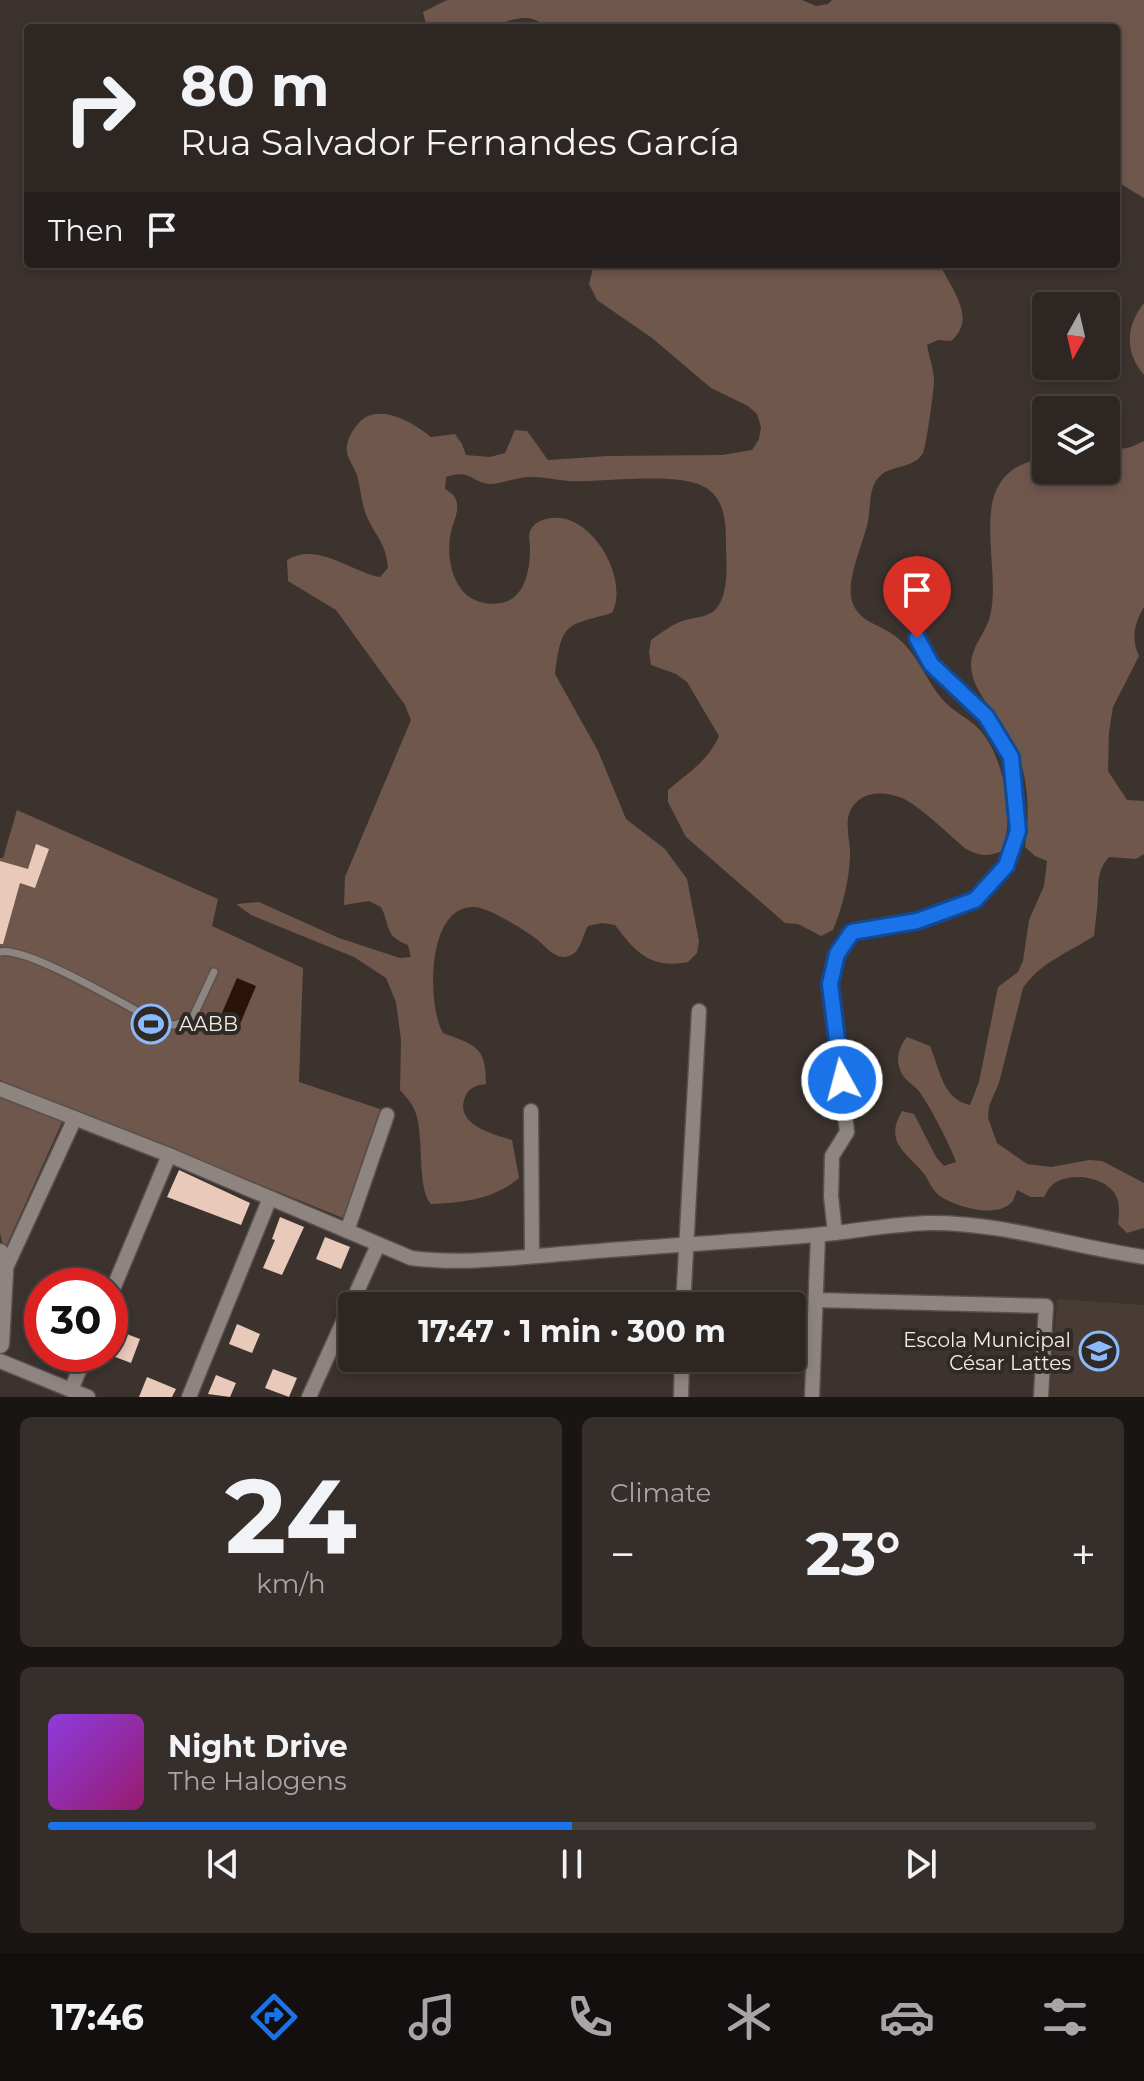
<!DOCTYPE html>
<html lang="en">
<head>
<meta charset="utf-8">
<style>
	:root { --surface:#2d2623; --page:#352e2b; --text:#f1f3f6; --muted:#a7a5a6; --line:#484341; --accent:#1a73e8 }
	body { margin:0; font-family:Montserrat,sans-serif; background:var(--page); color:var(--text); height:100vh; display:flex; flex-direction:column; font-size:30px; white-space:nowrap }
	* { box-sizing:border-box; margin:0 }
	p { font-size:26px; color:var(--muted) }
	.icon { flex:none; width:44px; height:44px; fill:none; stroke:currentColor; stroke-width:2; stroke-linecap:round; stroke-linejoin:round }
	.map { position:relative; height:1397px; overflow:hidden }
	.side { display:flex; flex-direction:column; gap:20px; padding:20px; background:#191513; flex:1 }
	.side>* { flex:none }
	.top-card { position:absolute; left:24px; top:24px; width:1096px; height:244px; border-radius:8px; box-shadow:0 4px 12px #0003,0 0 0 2px var(--line); background:#2d2623; color:var(--text); overflow:hidden }
	.needle { width:52px; rotate:188deg }
	.controls { position:absolute; left:1032px; top:292px; display:grid; gap:16px }
	.controls a { display:grid; place-items:center; width:88px; height:88px; border-radius:8px; background:var(--surface); box-shadow:0 4px 12px #0003,0 0 0 2px var(--line); font-size:40px }
	.speed { position:absolute; left:24px; top:1268px; display:flex; gap:16px; font-size:40px; font-weight:700; text-align:center }
	.speed>* { display:grid; place-content:center; width:104px; height:104px; border-radius:50%; background:var(--surface); box-shadow:0 4px 12px #0003,0 0 0 2px var(--line); line-height:1 }
	.speed .limit { border:12px solid #d22; background:#fff; color:#111 }
	.pin { position:absolute; display:grid; place-items:center; width:68px; height:68px; color:#fff; margin:-82px -34px; border-radius:50% 50% 50% 0; rotate:-45deg; box-shadow:0 0 8px #0007 }
	.pin .icon { rotate:45deg }
	.me { position:absolute; width:88px; margin:-44px; rotate:353deg; stroke-linejoin:round; filter:drop-shadow(0 0 6px #0008) }
	.turn { display:flex; align-items:center; gap:28px; height:168px; padding:0 24px; font-size:36px }
	.turn .icon { width:104px; height:104px; stroke-width:2.5 }
	.turn b { display:block; font-size:56px; line-height:68px }
	.then { display:flex; align-items:center; height:76px; padding:0 24px; background:#0003; gap:16px; font-size:30px }
	.big { font-size:60px; font-weight:700; line-height:1.1 }
	.side .card { flex:1; display:flex; flex-direction:column; justify-content:center; gap:12px; min-width:0; padding:0 28px; border-radius:12px; background:var(--page) }
	.side .dial { align-items:center; gap:0 }
	.dial b { font-size:104px; line-height:1 }
	.song { display:flex; align-items:center; gap:24px }
	.cover { width:96px; height:96px; border-radius:12px; background:linear-gradient(135deg,hsl(270 70% 55%),hsl(320 70% 35%)) }
	.played { height:8px; border-radius:4px; background:linear-gradient(90deg,var(--accent) 50%,var(--line) 50%) }
	.keys { display:flex; justify-content:space-around; direction:ltr }
	.heat { display:flex; justify-content:space-between; align-items:center; font-size:44px; direction:ltr }
	.side .tiles { flex:1; display:grid; gap:20px; grid-template-columns:1fr 1fr }
	.card:last-child { grid-column:span 2 }
	.trip { position:absolute; left:338px; top:1292px; width:468px; height:80px; border-radius:8px; background:var(--surface); box-shadow:0 4px 12px #0003,0 0 0 2px var(--line); font-weight:700; line-height:80px; text-align:center }
	.tab-bar { display:flex; height:128px; justify-content:space-around; align-items:center; background:#120f0e; color:var(--muted) }
	.tab-bar .icon { width:56px; height:56px }
	.tab-bar .active { color:var(--accent) }
	.tab-bar b { font-size:36px; color:var(--text) }
	.map>svg:first-child { display:block }
	.built { fill:#493c35 }
	.green { fill:#6f574c }
	.water { fill:#2a1408 }
	.building { fill:#e9c9b9 }
	.lines { fill:none; stroke-linecap:round; stroke-linejoin:round }
	.service-casing { stroke:#59514e; stroke-width:10 }
	.minor-casing { stroke:#59514e; stroke-width:17 }
	.tertiary-casing { stroke:#59514e; stroke-width:21 }
	.service { stroke:#8e8480; stroke-width:7 }
	.minor { stroke:#8e8480; stroke-width:14 }
	.tertiary { stroke:#8e8480; stroke-width:18 }
	.route-casing { stroke:#114b97; stroke-width:20 }
	.route { stroke:#1a73e8; stroke-width:14 }
	.labels { text-anchor:middle; stroke-width:8; stroke-linejoin:round; paint-order:stroke }
	.poi-label { font-size:20px; fill:#f1ece9; stroke:#312926; text-anchor:start }
</style>
</head>
<body>
<div class="map">
<svg width="1144" height="1397" viewBox="0 0 1144 1397">
	<rect width="100%" height="100%" fill="#3c332f"/>
	<path class="built" d="M1057,1299L1144,1305V1397H1050Z"/>
	<g class="green">
		<path d="M447,0H802L816,6L828,4L832,0H1144V198L1116,181V28H546C527,6 503,27 479,28C462,29 444,28 427,28L423,12Z"/>
		<path d="M594,264H940C951,290 978,318 951,341L938,340L927,345C929,357 934,370 934,381C934,390 926,447 923,453C915,468 893,465 881,475C868,486 871,506 868,521C864,543 844,582 853,604C860,622 881,625 895,636C916,651 926,680 942,699C953,712 969,718 980,730C1004,757 1015,817 1002,851C988,857 979,856 966,849C949,835 920,806 902,798C883,790 857,791 849,814C845,827 851,844 850,858C849,882 842,908 833,930L821,936L798,924L785,923L686,837L668,802V790C688,773 708,761 719,736L687,682L676,674L651,665L649,652L651,640C661,633 671,625 682,621C694,617 707,618 716,609C728,596 727,567 726,550C726,529 727,503 708,489C682,470 603,483 569,481C557,480 545,477 533,477C519,476 505,483 492,484C472,484 472,468 446,477L445,489C448,491 452,493 454,496C462,508 453,521 451,532C446,553 451,586 471,598C479,603 492,605 501,603C525,599 530,570 530,549C530,543 528,537 530,531C533,525 537,522 543,520C587,504 631,577 612,613C565,626 562,622 555,674L598,751L626,819L665,849L687,879L699,941L697,953L688,962C651,969 636,953 615,925L602,923L588,926C581,938 581,956 564,957C552,957 544,944 534,937C522,929 488,907 474,907C426,905 427,1006 443,1033C475,1045 486,1046 486,1084C477,1085 469,1087 465,1097C454,1125 494,1134 512,1140L519,1178C495,1199 463,1203 431,1204C416,1187 425,1136 415,1111C412,1103 405,1096 400,1090L401,1040L396,1002L386,978L354,957L251,915L236,904L259,902L339,938L400,958L411,957L408,945C384,936 391,927 381,907L369,901L344,905L345,877L411,720L405,705L336,610L288,581L287,560C317,541 351,572 380,577L388,568C386,543 376,537 367,517C361,503 361,489 357,475C354,467 348,459 347,452C345,439 357,421 368,416C389,408 414,424 431,437L455,434L462,444L466,455L490,457L505,453L515,430L527,431L548,460L608,456L722,455L752,450L759,439L761,427L757,414L748,406L711,388L652,338L597,300L589,284Z"/>
		<path d="M1144,303V375C1125,353 1125,327 1144,303Z"/>
		<path d="M1144,441V607C1134,623 1131,639 1139,656L1113,707L1109,732L1108,771L1127,800L1144,801V854L1136,859L1109,857C1094,874 1100,888 1097,909C1096,918 1095,927 1094,936C1068,953 1041,962 1023,988L999,1083L989,1106L988,1118L997,1143L1027,1164L1051,1167L1089,1160L1102,1161L1144,1183V1228L1127,1233L1118,1224C1119,1216 1120,1206 1117,1198C1109,1176 1067,1170 1051,1186C1048,1189 1046,1194 1044,1197H1031L1017,1190C1016,1192 1014,1200 1012,1202C997,1219 956,1207 940,1196C932,1190 930,1183 925,1175C908,1153 883,1144 902,1111L914,1114L936,1157L944,1166L956,1162C951,1147 928,1102 918,1090C912,1084 904,1079 901,1072C895,1059 899,1047 907,1037L930,1046C940,1069 942,1099 970,1105L979,1082L998,987L1018,972L1023,961L1029,920L1044,886L1047,861L1035,856L1025,847C1031,809 1028,763 1006,730C994,711 972,690 971,666C971,646 986,633 990,616C1004,562 958,470 1046,458V470H1106V452L1131,447Z"/>
		<path d="M17,810L218,899L212,926L303,968L299,1082L380,1109L343,1218L0,1080V858H3Z"/>
		<path d="M0,1097L64,1118L4,1251L0,1233Z"/>
	</g>
	<path class="water" d="M237,978L256,986L240,1024L221,1015Z"/>
	<g class="building">
		<path d="M36,844L49,849L35,888L20,883L3,944H0V861L28,869Z"/>
		<path d="M179,1170L250,1203L241,1225L167,1197Z"/>
		<path d="M280,1217L304,1227L282,1275L263,1268L275,1240L272,1239Z"/>
		<path d="M325,1237L350,1247L341,1269L316,1259Z"/>
		<path d="M237,1324L260,1334L252,1353L229,1344Z"/>
		<path d="M116,1330L140,1339L131,1363L110,1355V1345Z"/>
		<path d="M273,1369L297,1378L289,1397L265,1388Z"/>
		<path d="M216,1375L236,1383L230,1397L208,1394Z"/>
		<path d="M147,1377L176,1389L172,1397H139Z"/>
	</g>
	<g class="lines">
		<defs>
			<path id="service" d="M0,952C27,946 130,1008 159,1023L174,1025L192,1019L214,972"/>
			<g id="minor">
				<path d="M0,1089L169,1155L411,1258C464,1265 520,1257 574,1253C654,1246 735,1242 815,1235C853,1232 890,1224 929,1223C1002,1222 1073,1247 1144,1257"/>
				<path d="M531,1111L532,1256"/>
				<path d="M347,1231L387,1115"/>
				<path d="M835,1233L831,1196L832,1156L847,1132L830,984L837,954L852,932L917,921L975,900L1006,866L1018,831L1011,757L986,716L931,664L917,638"/>
				<path d="M4,1272L75,1118"/>
				<path d="M110,1296L169,1155"/>
				<path d="M816,1300L1046,1306L1041,1397"/>
				<path d="M683,1306L699,1011"/>
				<path d="M0,1361L88,1397"/>
				<path d="M71,1390L86,1354"/>
				<path d="M189,1397L270,1198"/>
				<path d="M309,1397L378,1245"/>
				<path d="M681,1397L682,1358"/>
				<path d="M812,1397L818,1235"/>
			</g>
			<path id="tertiary" d="M0,1253L4,1272L0,1344"/>
		</defs>
		<use href="#service" class="service-casing"/>
		<use href="#minor" class="minor-casing"/>
		<use href="#tertiary" class="tertiary-casing"/>
		<use href="#service" class="service"/>
		<use href="#minor" class="minor"/>
		<use href="#tertiary" class="tertiary"/>
	</g>
	<g class="lines">
		<defs>
			<path id="route" d="M842,1080L830,984L837,954L852,932L917,921L975,900L1006,866L1018,831L1011,757L986,716L931,664L917,638"/>
		</defs>
		<use href="#route" class="route-casing"/>
		<use href="#route" class="route"/>
	</g>
	<defs>
		<symbol id="stadium-ring" viewBox="-11 -11 22 22"><circle r="9.5" fill="#312926" stroke="#8bbafc" stroke-width="1.5"/><path d="M0-5a6.5 5 0 1 0 0 10a6.5 5 0 1 0 0-10ZM-3.5-1.8h7v3.6h-7Z" fill="#8bbafc"/></symbol>
		<symbol id="school-ring" viewBox="-11 -11 22 22"><circle r="9.5" fill="#312926" stroke="#8bbafc" stroke-width="1.5"/><path d="M0-5L7-2L0 1L-7-2ZM-4 1L0 2.5L4 1V4Q0 6-4 4Z" fill="#8bbafc"/></symbol>
	</defs>
	<g fill-rule="evenodd">
		<use href="#stadium-ring" x="129" y="1002" width="44" height="44"/>
		<use href="#school-ring" x="1077" y="1329" width="44" height="44"/>
	</g>
	<g class="labels">
		<g class="poi-label">
			<text x="179" y="1031">AABB</text>
			<text x="1071" y="1347" text-anchor="end">Escola Municipal<tspan x="1071" dy="23">César Lattes</tspan></text>
		</g>
	</g>
</svg>
<div class="controls">
<a><svg class="needle" viewBox="-14 -14 28 28"><path d="M0-13l5 13h-10z" fill="#e53935"/><path d="M0 13l5-13h-10z" fill="#a7a5a6"/></svg></a>
<a><svg class="icon" aria-label="layers" viewBox="0 0 24 24"><path d="M12 4l9 5-9 5-9-5zM3 14l9 5 9-5"/></svg></a>
</div>
<div class="speed"><div class="limit">30</div></div>
<div class="pin" style="left:917px;top:638px;background:#d93025"><svg class="icon" aria-label="arrive" viewBox="0 0 24 24"><path d="M6 21V4h12l-3 4 3 4H6"/></svg></div>
<svg class="me" style="left:842px;top:1080px" viewBox="-20 -20 40 40"><circle r="17" fill="#1a73e8" stroke="#fff" stroke-width="3"/><path d="M0-11L8 9 0 5-8 9z" fill="#fff"/></svg>
<div class="trip">17:47 · 1 min · 300 m</div>
<div class="top-card">
<div class="turn"><svg class="icon" aria-label="right" viewBox="0 0 24 24"><path d="M7 20v-9h11M14 6l5 5-5 5"/></svg><div><b>80 m</b>Rua Salvador Fernandes García</div></div>
<div class="then">Then<svg class="icon" aria-label="arrive" viewBox="0 0 24 24"><path d="M6 21V4h12l-3 4 3 4H6"/></svg></div>
</div>
</div>
<section class="side">
<div class="tiles">
<div class="card dial"><b>24</b><p>km/h</p></div>
<div class="card"><p>Climate</p>
<div class="heat"><a>−</a><b class="big">23°</b><a>+</a></div>
</div>
<div class="card">
<div class="song"><i class="cover"></i><div><b>Night Drive</b><p>The Halogens</p></div></div>
<div class="played"></div>
<div class="keys"><svg class="icon" aria-label="previous" viewBox="0 0 24 24"><path d="M18 5L8 12l10 7zM5 5v14"/></svg><svg class="icon" aria-label="pause" viewBox="0 0 24 24"><path d="M8 5v14M16 5v14"/></svg><svg class="icon" aria-label="next" viewBox="0 0 24 24"><path d="M6 5l10 7-10 7zM19 5v14"/></svg></div>
</div>
</div>
</section>
<nav class="tab-bar">
<b>17:46</b>
<svg class="icon active" aria-label="directions" viewBox="0 0 24 24"><path d="M12 3l9 9-9 9-9-9zM9 14v-3h6M13 9l2 2-2 2"/></svg>
<svg class="icon" aria-label="music" viewBox="0 0 24 24"><path d="M9 18V5l10-2v13"/><circle cx="6" cy="18" r="3"/><circle cx="16" cy="16" r="3"/></svg>
<svg class="icon" aria-label="phone" viewBox="0 0 24 24"><path d="M5 4h4l2 5-3 2q2 4 5 5l2-3 5 2v4C11 20 4 13 5 4z"/></svg>
<svg class="icon" aria-label="climate" viewBox="0 0 24 24"><path d="M12 3v18M4 7l16 10M4 17L20 7"/></svg>
<svg class="icon" aria-label="car" viewBox="0 0 24 24"><path d="M5 17H2v-5l4-1 3-4h7l3 4 3 1v5h-3M9 17h6M6 11h13"/><circle cx="7" cy="17" r="2"/><circle cx="17" cy="17" r="2"/></svg>
<svg class="icon" aria-label="filters" viewBox="0 0 24 24"><path d="M4 7h16M4 17h16"/><circle cx="9" cy="7" r="2"/><circle cx="15" cy="17" r="2"/></svg>
</nav>
</body>
</html>
